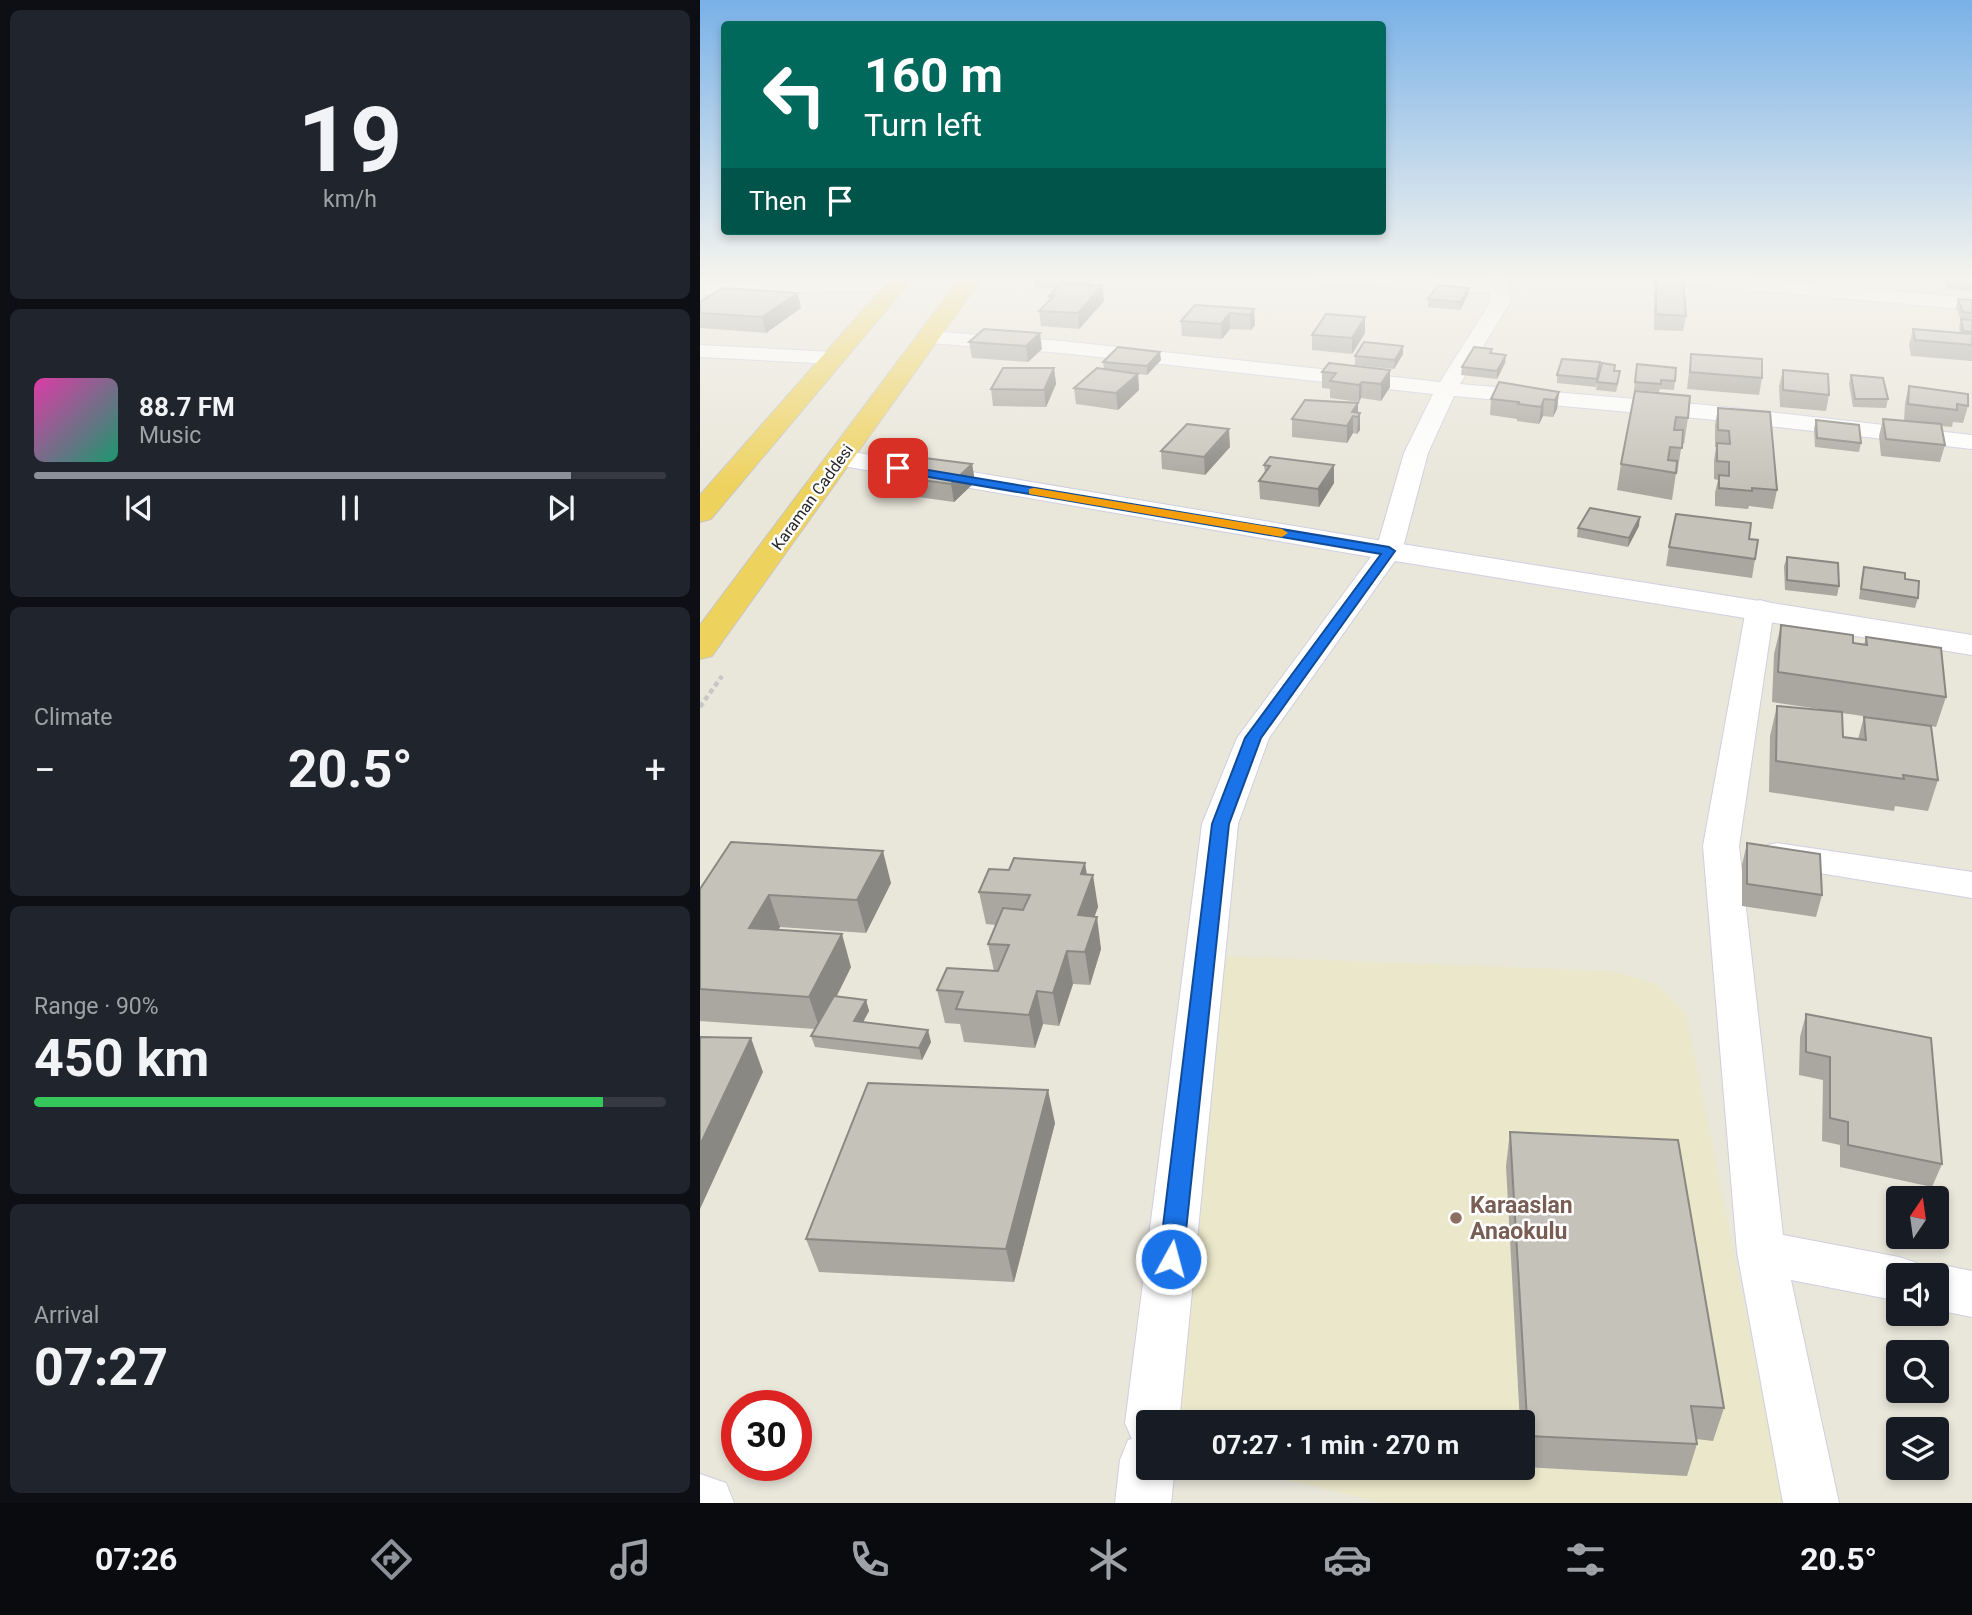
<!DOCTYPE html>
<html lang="en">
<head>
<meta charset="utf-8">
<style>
	:root { --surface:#171b24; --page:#20242c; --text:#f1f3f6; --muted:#9ea1a6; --line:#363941; --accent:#8c9099 }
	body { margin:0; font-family:Roboto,sans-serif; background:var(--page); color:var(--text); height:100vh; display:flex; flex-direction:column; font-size:26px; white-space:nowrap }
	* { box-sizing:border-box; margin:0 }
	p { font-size:23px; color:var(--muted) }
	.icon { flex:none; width:38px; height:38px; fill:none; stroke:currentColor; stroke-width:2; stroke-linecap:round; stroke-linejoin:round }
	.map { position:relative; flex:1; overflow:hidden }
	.sheet { display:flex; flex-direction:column; gap:10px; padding:10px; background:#0d0f14; width:700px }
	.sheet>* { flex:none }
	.guide { position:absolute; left:21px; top:21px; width:665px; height:214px; border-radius:7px; box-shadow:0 4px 10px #0003; background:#00695c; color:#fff; overflow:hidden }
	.needle { width:46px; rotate:13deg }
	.controls { position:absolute; left:1186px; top:1186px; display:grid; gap:14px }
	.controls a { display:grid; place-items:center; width:63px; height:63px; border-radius:7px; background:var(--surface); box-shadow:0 4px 10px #0003; font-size:35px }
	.speed { position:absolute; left:21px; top:1390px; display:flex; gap:14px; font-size:35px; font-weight:700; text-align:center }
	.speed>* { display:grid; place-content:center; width:91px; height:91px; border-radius:50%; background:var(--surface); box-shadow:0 4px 10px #0003; line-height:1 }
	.speed .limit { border:10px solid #d22; background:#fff; color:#111 }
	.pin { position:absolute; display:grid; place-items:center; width:60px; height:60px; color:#fff; margin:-30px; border-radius:14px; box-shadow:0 4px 10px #0006 }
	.me { position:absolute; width:77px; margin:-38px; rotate:7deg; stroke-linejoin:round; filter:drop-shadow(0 0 5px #0008) }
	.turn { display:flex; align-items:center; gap:24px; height:147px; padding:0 28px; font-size:32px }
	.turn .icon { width:91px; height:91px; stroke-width:2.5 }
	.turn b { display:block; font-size:49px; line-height:60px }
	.then { display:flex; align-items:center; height:66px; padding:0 28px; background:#0003; gap:14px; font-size:26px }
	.big { font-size:52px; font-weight:700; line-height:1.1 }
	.sheet .card { flex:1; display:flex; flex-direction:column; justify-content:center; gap:10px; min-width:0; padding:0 24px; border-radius:10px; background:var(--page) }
	.sheet .dial { align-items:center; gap:0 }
	.dial b { font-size:91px; line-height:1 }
	.song { display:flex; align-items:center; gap:21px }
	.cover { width:84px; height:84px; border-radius:10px; background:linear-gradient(135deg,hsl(320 70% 55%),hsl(160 70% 35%)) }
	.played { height:7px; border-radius:4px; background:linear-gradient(90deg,var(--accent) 85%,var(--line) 85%) }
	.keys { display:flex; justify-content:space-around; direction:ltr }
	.heat { display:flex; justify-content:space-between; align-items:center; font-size:38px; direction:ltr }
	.charge { height:10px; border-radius:5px; background:linear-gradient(90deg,#34c759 90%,var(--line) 0) }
	.trip { position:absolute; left:436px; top:1410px; width:399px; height:70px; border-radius:7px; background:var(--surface); box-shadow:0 4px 10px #0003; font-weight:700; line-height:70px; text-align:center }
	.dock { display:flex; height:112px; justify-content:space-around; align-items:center; background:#090b0e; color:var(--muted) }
	.dock .icon { width:49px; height:49px }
	.dock .on { color:var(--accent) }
	.dock b { font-size:32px; color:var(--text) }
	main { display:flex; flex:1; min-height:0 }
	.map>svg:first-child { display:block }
	.education { fill:#eae7ca }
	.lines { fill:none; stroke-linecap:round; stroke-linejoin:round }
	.minor-casing { stroke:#d0cfe0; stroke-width:2 }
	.tertiary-casing { stroke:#d0cfe0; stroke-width:2 }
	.trunk-casing { stroke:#c7c7c7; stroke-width:2 }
	.path { stroke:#c7c7c7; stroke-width:4.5; stroke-dasharray:5 3.5; stroke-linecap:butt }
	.minor { fill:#fff; fill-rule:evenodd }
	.tertiary { fill:#fff; fill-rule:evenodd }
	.trunk { fill:#eed25e; fill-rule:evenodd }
	.wall { fill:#a9a79f; fill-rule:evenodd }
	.shaded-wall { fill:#8a8882 }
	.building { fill:#c5c2b9; stroke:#8a8882; stroke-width:2 }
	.route { fill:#1a73e8; stroke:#114b97; stroke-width:2 }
	.slow { fill:#f59e0b }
	.education-dot { fill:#8d6e63; stroke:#fff; stroke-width:2.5 }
	.labels { text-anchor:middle; stroke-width:5; stroke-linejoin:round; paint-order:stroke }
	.far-street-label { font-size:16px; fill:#272727; stroke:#fff }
	.near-education-label { font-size:23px; font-weight:bold; fill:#785e54; stroke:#fff; text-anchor:start }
</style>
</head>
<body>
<main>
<section class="sheet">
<div class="card dial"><b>19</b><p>km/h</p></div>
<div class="card">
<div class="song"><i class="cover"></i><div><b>88.7 FM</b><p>Music</p></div></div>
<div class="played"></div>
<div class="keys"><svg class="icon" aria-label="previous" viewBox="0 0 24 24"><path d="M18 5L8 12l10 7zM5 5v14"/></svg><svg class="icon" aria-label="pause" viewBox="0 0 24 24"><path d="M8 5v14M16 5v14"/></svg><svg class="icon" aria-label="next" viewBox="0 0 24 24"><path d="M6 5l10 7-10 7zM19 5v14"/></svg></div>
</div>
<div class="card"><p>Climate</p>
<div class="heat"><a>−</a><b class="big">20.5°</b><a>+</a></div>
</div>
<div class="card"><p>Range · 90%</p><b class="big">450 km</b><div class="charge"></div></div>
<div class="card"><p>Arrival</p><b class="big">07:27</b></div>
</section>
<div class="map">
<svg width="1272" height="1503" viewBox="0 0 1272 1503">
	<rect width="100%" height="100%" fill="#e9e6da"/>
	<path class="education" d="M527,956L911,971L956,984L986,1014L1084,1503H682L539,1468H822V1423H452Z"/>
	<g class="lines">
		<defs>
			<g id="minor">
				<path d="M611,277H703L789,282L788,277H806L811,301L760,384L1006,405L1272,435V449L1006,419L754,396L728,453L702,551L569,738L538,824L479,1423H448V1468H475L471,1503H415L420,1460L428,1440L432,1439L425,1423L502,824L537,738L676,550L704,453L733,394L362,353L229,343L222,341L219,337L222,333L229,331L362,341L740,382L791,301L790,293L620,283Z"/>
				<path d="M964,277H1030L1272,298V310L973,283Z"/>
				<path d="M196,279L203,281L205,285L203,289L0,295V283Z"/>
				<path d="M0,345L133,352L140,354L143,358L140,362L133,364L0,357Z"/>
				<path d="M1060,600L1070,603L1074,609L1039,846L1083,1235L1199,1257L1217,1263L1220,1271L1237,1264L1272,1271V1317L1237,1310V1276H1199V1301L1091,1280L1139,1503H1083L1037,1252L1003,846L1046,609L1050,603Z"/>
				<path d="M1077,843L1272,872V898L1064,864L1059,855L1064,846Z"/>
				<path d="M0,1474L26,1483L34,1503H0Z"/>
			</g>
			<path id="tertiary" d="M141,450L689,542L1272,635V655L689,560L131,464L127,458L131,452Z"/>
			<g id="trunk">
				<path d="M192,277H214L11,519L0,522V495Z"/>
				<path d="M261,277H283L12,656L0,659V625Z"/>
			</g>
		</defs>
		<use href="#minor" class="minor-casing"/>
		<use href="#tertiary" class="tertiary-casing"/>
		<use href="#trunk" class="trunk-casing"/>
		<path class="path" d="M0,707L22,676"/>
		<use href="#minor" class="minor"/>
		<use href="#tertiary" class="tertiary"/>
		<use href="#trunk" class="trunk"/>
	</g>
	<g class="wall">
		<path d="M333,277H395L387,285L402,286L404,301L379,329L341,326L339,311L349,300V296L356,288L335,287Z"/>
		<path d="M1154,277H1190L1189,281L1154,278Z"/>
		<path d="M1243,277H1272V291L1247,289Z"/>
		<path d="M956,279L986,316L983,331L954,330V294Z"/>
		<path d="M768,295L760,310L728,307V299Z"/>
		<path d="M1258,299L1272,300V361L1211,356L1209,345L1213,329L1260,333L1259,327L1261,320L1256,307Z"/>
		<path d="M0,302L101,308L66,333L0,328Z"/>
		<path d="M554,309L555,325L551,330L530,329L522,339L482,336L481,321Z"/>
		<path d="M665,317V333L652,354L612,350V335Z"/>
		<path d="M284,329L342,349L328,362L272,358L269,342Z"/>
		<path d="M792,353L806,355L805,363L797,379L761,375L762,367Z"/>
		<path d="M703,354L694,369L655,365V356Z"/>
		<path d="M991,354L1062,378L1059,395L987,389Z"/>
		<path d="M461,360L447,375L438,374L439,390L418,410L376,404L374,388L404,369L403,362Z"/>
		<path d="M900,362L896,387L857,383V375Z"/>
		<path d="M937,364L975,381L974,390L960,389L959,392L934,390Z"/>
		<path d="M354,368L356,384L346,407L293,406L291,389Z"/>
		<path d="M690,370V387L681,401L661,398L659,402L630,398V389L622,388V372Z"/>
		<path d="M1083,370L1129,395L1126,411L1080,407L1079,386Z"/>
		<path d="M914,371L919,380L916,392L896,390L897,382Z"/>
		<path d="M1151,375L1188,399L1186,408L1153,407L1149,384Z"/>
		<path d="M1209,386L1268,406L1263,423L1253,422L1252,427L1241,426L1245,445L1240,462L1181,456L1179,436L1183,419L1204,421L1205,403Z"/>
		<path d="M935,391L988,418L984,444L982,443L977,474L976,473L972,500L917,490L921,464Z"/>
		<path d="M859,392L857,409L853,417L843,416L839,424L817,421V419L790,415L791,399Z"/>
		<path d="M1018,408L1077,490L1073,509L1049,506L1048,509L1015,506V493L1018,480L1014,479V460L1016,447H1015V425Z"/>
		<path d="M658,412L660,430L657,434L653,433L647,443L592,437V419Z"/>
		<path d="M1116,420L1161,443L1159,452L1115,447L1114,429Z"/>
		<path d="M530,447L505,475L462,469L461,451Z"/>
		<path d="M570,457L634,483L619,507L560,499L559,481L565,473L564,465Z"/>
		<path d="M272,464L275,482L254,502L175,491L171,473Z"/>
		<path d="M939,526L928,547L877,537L878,528Z"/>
		<path d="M1049,539L1055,559L1052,578L966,566L969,547Z"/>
		<path d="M1087,557L1139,586L1137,596L1085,590L1084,566Z"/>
		<path d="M1164,567L1205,579L1218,598L1215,608L1159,599L1162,576Z"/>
		<path d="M1081,625L1164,645L1166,637L1246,697L1236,727L1231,726L1238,780L1228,811L1195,806L1194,811L1069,792L1070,736L1077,706L1126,710L1072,702L1074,654ZM1142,713L1191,720L1164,717L1158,739L1143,737Z"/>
		<path d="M1047,843L1122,895L1116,917L1042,906V865Z"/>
		<path d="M387,874L398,907L394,917L401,949L390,985L373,984L359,1026L343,1024L335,1048L264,1042L260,1024L245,1023L237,990L294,971L288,944L296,925L286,924L279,892Z"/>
		<path d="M191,883L166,933L80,927L78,930L151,967L136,997L166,1000L169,1011L163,1022L231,1042L222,1060L115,1047L111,1036L115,1029L0,1021V889Z"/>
		<path d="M1106,1014L1242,1164L1232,1187L1140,1167V1145L1122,1141L1123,1080L1099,1075L1100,1037Z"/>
		<path d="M355,1123L314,1282L119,1272L106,1239Z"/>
		<path d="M810,1132L1024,1408L1013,1441L996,1439L997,1444L987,1476L822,1467V1423H820L806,1166Z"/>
	</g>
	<g class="shaded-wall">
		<path d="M381,277H395L383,290Z"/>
		<path d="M402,286L404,301L379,329L378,313Z"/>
		<path d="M769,288L768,295L760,310V302Z"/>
		<path d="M98,293L101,308L66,333L62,317Z"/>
		<path d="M554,309L555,325L551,330L550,315Z"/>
		<path d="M530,313V329L522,339L521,324Z"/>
		<path d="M665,317V333L652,354V338Z"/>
		<path d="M340,333L342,349L328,362L326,346Z"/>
		<path d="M703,346V354L694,369L695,360Z"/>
		<path d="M460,352L461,360L447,375V366Z"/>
		<path d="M806,355L805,363L797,379V371Z"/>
		<path d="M354,368L356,384L346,407L344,390Z"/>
		<path d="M690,370V387L681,401V384Z"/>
		<path d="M438,374L439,390L418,410L416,393Z"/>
		<path d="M662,382L661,398L659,402V385Z"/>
		<path d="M859,392L857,409L853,417L855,400Z"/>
		<path d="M844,399L843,416L839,424L841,407Z"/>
		<path d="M658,403V416L660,413V430L657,434L658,417L653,416V433L647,443V426L652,412Z"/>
		<path d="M529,429L530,447L505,475L504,457Z"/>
		<path d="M272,464L275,482L254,502L251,484Z"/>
		<path d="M634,465V483L619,507L618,489Z"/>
		<path d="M940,517L939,526L928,547L929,538Z"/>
		<path d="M183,851L191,883L166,933L157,900Z"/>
		<path d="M385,863L389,887L393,875L398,907L383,948L378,915L381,874Z"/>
		<path d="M69,895L80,927L61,960L49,928Z"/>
		<path d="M397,917L401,949L390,985L385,952Z"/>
		<path d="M142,934L151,967L120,1030L109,997Z"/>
		<path d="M367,951L373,984L359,1026L353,993Z"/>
		<path d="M337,991L343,1024L335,1048L329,1015Z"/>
		<path d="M166,1000L169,1011L157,1033L154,1021Z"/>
		<path d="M228,1030L231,1042L222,1060L219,1048Z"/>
		<path d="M51,1038L63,1072L0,1209V1145Z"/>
		<path d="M348,1090L355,1123L314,1282L306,1249Z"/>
	</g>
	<g class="building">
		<path d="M956,279L983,281L986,316L956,314Z"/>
		<path d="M361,284L402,286L378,313L339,311L354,296H349Z"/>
		<path d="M738,285L769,288L760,302L728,299Z"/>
		<path d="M23,288L98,293L62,317L0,313V302Z"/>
		<path d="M1258,299L1272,300V313L1263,312Z"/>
		<path d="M495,305L554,309L550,315L530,313L521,324L481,321Z"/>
		<path d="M626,314L665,317L652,338L612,335Z"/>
		<path d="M1261,319L1272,320V332L1263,331Z"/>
		<path d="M284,329L340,333L326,346L269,342Z"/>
		<path d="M1213,329L1272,334V345L1215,340Z"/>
		<path d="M664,342L703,346L695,360L655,356Z"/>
		<path d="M418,347L460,352L447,366L403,362Z"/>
		<path d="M774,347L792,349L790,353L806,355L797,371L762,367Z"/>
		<path d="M991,354L1062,359V378L990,372Z"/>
		<path d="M862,359L900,362L897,379L857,375Z"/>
		<path d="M629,363L690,370L681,384L662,382L659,385L630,381L636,373L622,372Z"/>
		<path d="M902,363L915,365L914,371H920L917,384L897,382Z"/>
		<path d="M937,364L976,368L975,381L961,380V384L935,382Z"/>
		<path d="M303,368H354L344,390L291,389Z"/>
		<path d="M397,368L438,374L416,393L374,388Z"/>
		<path d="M1083,370L1128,374L1129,395L1083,390Z"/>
		<path d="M1151,375L1183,378L1188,399H1155Z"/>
		<path d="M799,382L859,392L855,400L844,399L841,407L818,404L819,402L791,399Z"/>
		<path d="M1209,386L1268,394V406L1257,404V410L1208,404Z"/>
		<path d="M935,391L990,396L988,418L976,417L974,430H983L982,448L970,447L968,460L977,461L976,473L921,464Z"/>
		<path d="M605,400L658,403L652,412L660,413L658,417L653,416L647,426L592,419Z"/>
		<path d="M1018,408L1070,412L1077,490L1052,488V491L1019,488V475L1029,476V462L1017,461V443L1030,444L1029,431L1018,430Z"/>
		<path d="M1183,419L1241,424L1245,445L1186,439Z"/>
		<path d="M1116,420L1159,425L1161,443L1117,438Z"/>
		<path d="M487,424L529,429L504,457L461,451Z"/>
		<path d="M193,454L272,464L251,484L171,473Z"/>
		<path d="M570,457L634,465L618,489L559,481L570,466L564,465Z"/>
		<path d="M890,508L940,517L929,538L878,528Z"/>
		<path d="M976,514L1051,523L1049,539L1058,540L1055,559L969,547Z"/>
		<path d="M1087,557L1138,563L1139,586L1087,580Z"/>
		<path d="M1164,567L1205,573V579L1219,581L1218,598L1161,589Z"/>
		<path d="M1081,625L1153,635V643L1167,645L1166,637L1241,648L1246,697L1078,672Z"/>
		<path d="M1077,706L1142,712L1143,737L1166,740L1164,717L1231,726L1238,780L1203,775L1204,779L1076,761Z"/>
		<path d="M31,842L183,851L157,900L69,895L49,928L142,934L109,997L0,989V889Z"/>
		<path d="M1047,843L1120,854L1122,895L1047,884Z"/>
		<path d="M314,858L385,863L381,874L393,875L378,915L397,917L385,952L367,951L353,993L337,991L329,1015L256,1009L263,992L237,990L247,968L298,971L309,945L288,944L303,908L323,910L330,895L279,892L289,869L309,870Z"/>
		<path d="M134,996L166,1000L154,1021L228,1030L219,1048L111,1036Z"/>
		<path d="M1106,1014L1231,1038L1242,1164L1148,1145V1122L1130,1118V1057L1106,1052Z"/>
		<path d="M0,1037L51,1038L0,1145Z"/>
		<path d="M168,1083L348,1090L306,1249L106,1239Z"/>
		<path d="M810,1132L978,1140L1024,1408L991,1406L997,1444L828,1436Z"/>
	</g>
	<linearGradient id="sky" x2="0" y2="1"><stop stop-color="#79b1e7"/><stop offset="0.57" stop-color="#f5f4ee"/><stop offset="1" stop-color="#f5f4ee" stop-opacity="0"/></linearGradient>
	<rect width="1272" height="487" fill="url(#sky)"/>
	<path class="route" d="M198,465L689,547L695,551L561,738L529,824L483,1259L479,1267L471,1270L462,1267L459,1259L512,824L545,738L681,554L194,471L192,468Z"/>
	<path class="slow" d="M334,488L582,529L588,533L582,537L329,494V489Z"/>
	<circle class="education-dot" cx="756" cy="1218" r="7"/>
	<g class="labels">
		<g class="far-street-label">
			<text transform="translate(112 497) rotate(-54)" y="6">Karaman Caddesi</text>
		</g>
		<g class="near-education-label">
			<text x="770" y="1213">Karaaslan<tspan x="770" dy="26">Anaokulu</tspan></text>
		</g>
	</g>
</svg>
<div class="controls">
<a><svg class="needle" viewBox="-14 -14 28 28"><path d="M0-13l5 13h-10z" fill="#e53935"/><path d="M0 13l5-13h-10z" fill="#9ea1a6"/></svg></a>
<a><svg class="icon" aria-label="sound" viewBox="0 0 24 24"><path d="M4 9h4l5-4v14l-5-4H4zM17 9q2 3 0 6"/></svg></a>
<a><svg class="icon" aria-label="search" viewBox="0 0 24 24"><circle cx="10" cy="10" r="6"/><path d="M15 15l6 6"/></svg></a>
<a><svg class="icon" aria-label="layers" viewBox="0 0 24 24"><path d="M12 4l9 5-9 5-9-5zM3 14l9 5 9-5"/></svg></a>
</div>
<div class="speed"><div class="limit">30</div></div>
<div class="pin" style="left:198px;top:468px;background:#d93025"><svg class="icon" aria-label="arrive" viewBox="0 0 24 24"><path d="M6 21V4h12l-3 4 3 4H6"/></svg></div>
<svg class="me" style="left:471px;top:1259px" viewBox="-20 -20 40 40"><circle r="17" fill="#1a73e8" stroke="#fff" stroke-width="3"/><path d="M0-11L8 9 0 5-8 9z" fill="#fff"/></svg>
<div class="trip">07:27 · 1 min · 270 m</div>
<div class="guide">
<div class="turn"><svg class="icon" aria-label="left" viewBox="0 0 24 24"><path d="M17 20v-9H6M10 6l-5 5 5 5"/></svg><div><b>160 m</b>Turn left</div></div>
<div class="then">Then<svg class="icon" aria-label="arrive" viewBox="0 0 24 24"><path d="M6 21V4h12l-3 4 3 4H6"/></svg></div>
</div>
</div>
</main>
<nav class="dock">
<b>07:26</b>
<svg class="icon on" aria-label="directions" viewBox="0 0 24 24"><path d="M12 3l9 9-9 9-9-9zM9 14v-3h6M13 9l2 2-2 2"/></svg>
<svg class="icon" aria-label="music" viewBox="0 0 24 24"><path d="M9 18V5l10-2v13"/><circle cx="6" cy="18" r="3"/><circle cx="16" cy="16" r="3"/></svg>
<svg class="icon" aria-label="phone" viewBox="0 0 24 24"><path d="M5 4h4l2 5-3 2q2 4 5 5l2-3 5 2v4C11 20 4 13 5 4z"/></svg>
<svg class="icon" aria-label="climate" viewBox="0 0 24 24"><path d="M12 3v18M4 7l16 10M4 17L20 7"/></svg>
<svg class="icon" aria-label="car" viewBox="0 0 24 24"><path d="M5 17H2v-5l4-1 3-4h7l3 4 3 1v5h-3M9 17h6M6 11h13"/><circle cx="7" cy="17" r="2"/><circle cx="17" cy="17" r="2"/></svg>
<svg class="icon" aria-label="filters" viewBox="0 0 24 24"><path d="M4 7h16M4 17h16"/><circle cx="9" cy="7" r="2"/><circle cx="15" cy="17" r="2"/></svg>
<b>20.5°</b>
</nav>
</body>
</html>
